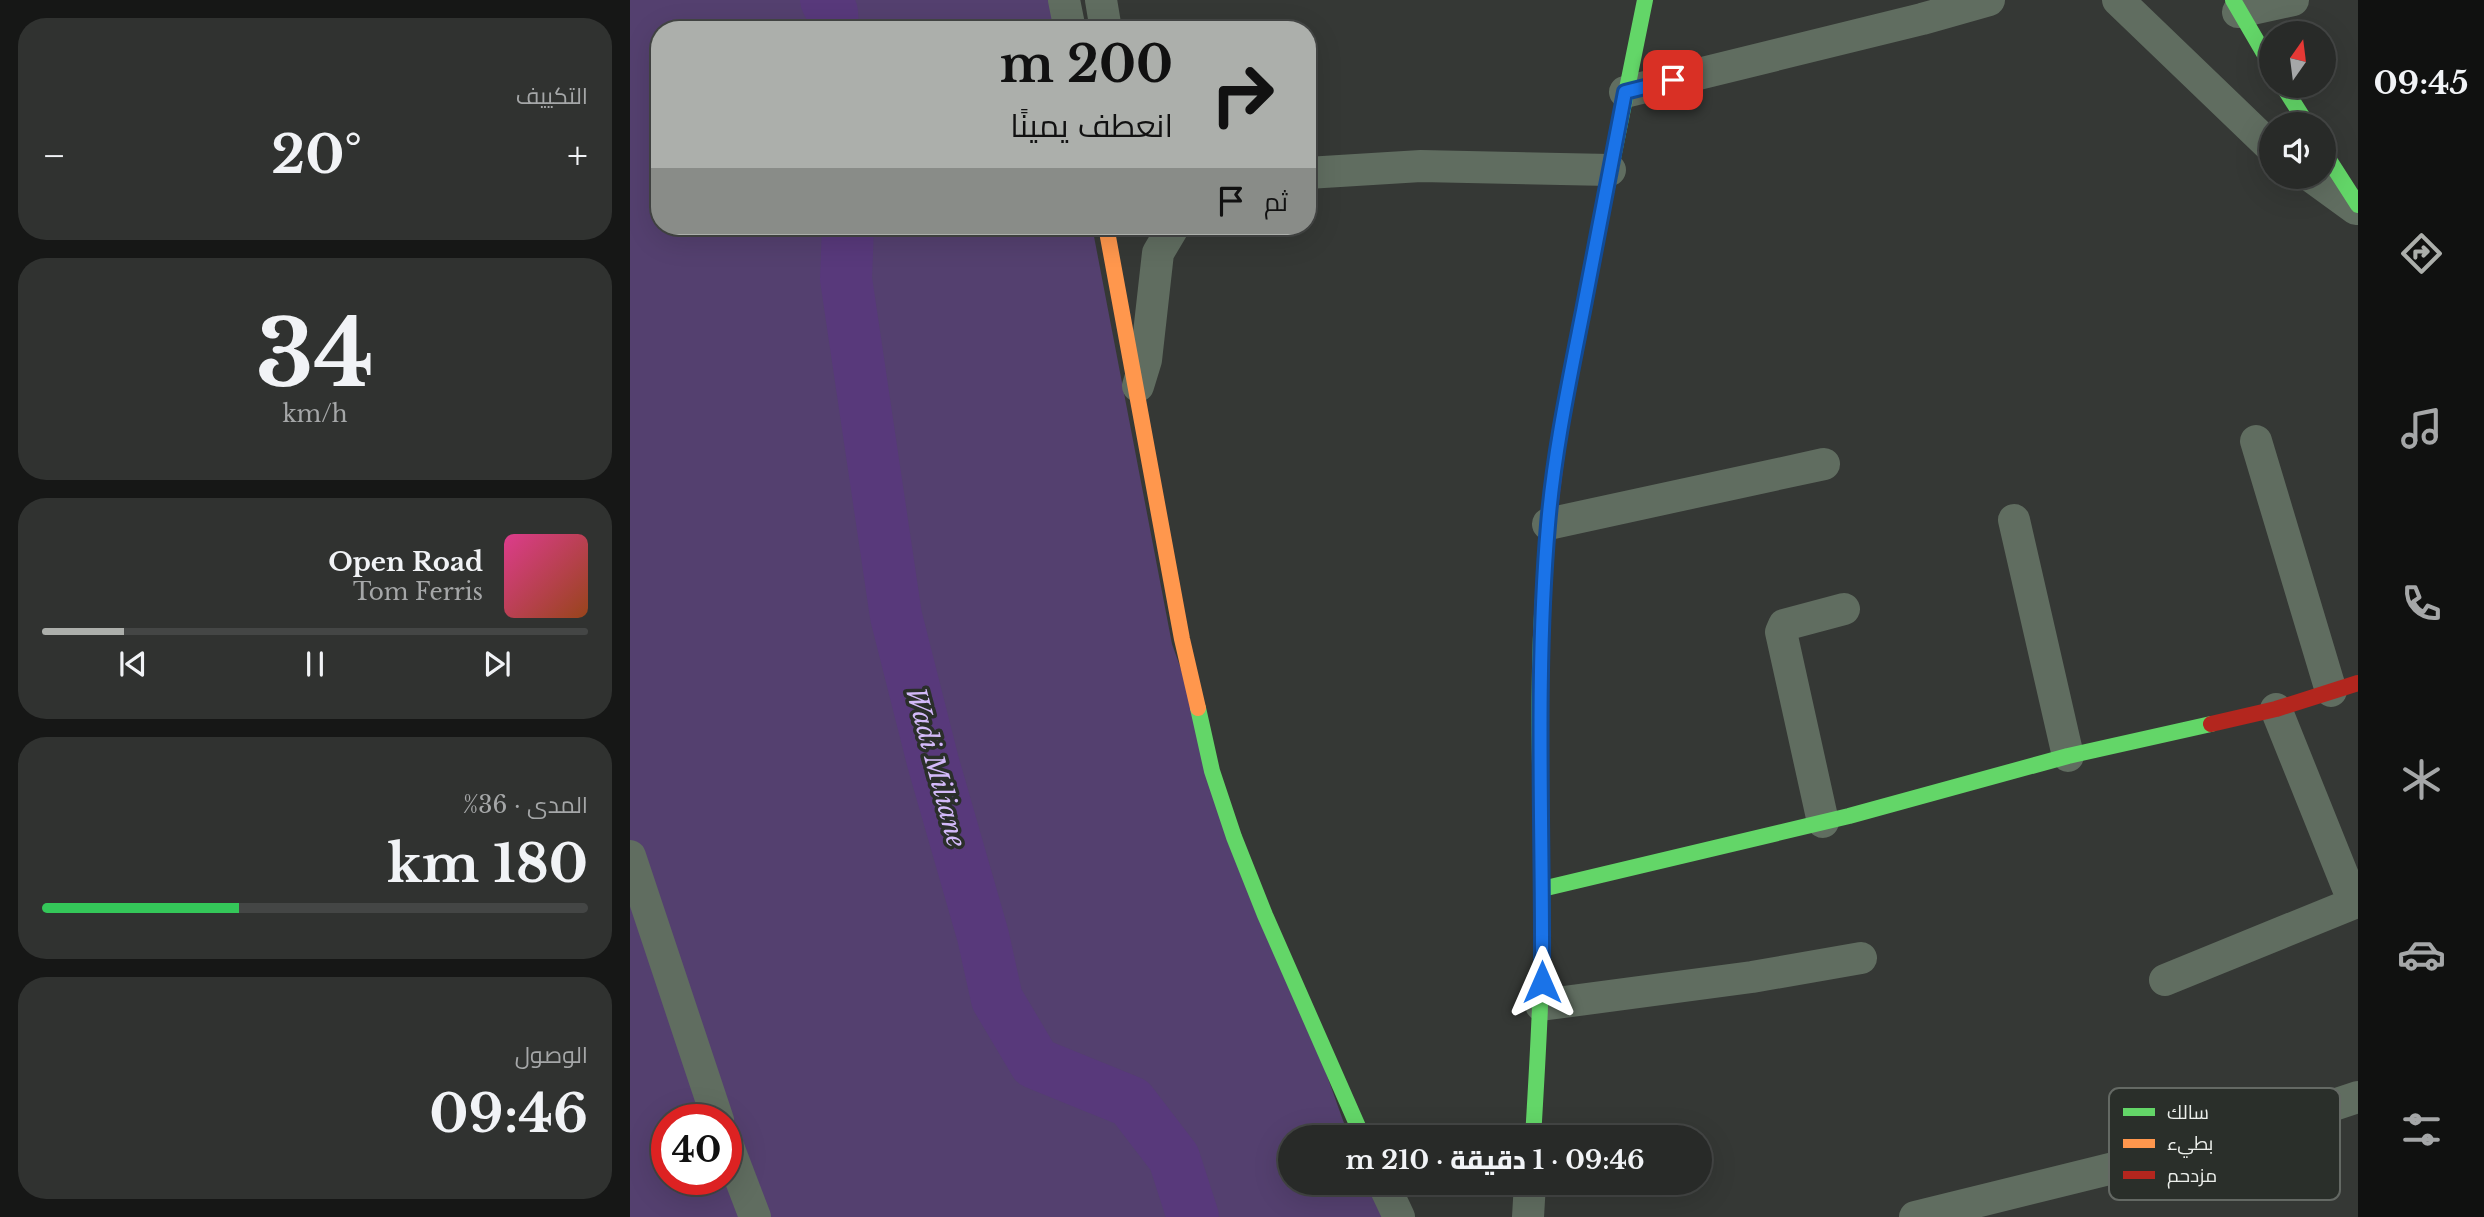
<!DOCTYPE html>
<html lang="ar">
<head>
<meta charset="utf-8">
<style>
	:root { --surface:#282a28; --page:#303230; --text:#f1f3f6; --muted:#a5a7a8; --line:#444645; --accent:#acafab }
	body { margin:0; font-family:"Libre Baskerville",Cairo,serif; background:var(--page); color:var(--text); direction:rtl; height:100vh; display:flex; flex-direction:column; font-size:26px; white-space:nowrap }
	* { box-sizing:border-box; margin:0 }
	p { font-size:23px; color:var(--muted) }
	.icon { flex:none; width:38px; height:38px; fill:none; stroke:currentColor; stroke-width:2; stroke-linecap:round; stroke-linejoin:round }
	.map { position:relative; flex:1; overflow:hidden; direction:ltr }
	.side { display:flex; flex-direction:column; gap:18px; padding:18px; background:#161716; width:630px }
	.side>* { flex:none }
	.top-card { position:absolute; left:21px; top:21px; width:665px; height:214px; border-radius:28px; box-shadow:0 7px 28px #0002,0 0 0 2px var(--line); direction:rtl; background:#acafab; color:#111; overflow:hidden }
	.needle { width:46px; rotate:14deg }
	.tools { position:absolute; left:1629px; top:21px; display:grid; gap:14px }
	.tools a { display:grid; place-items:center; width:77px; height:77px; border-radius:50%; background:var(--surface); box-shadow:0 7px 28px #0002,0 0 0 2px var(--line); font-size:35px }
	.speed { position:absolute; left:21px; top:1104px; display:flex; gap:14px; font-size:35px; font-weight:700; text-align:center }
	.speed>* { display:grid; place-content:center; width:91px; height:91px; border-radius:50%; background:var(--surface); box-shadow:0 7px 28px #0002,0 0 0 2px var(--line); line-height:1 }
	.speed .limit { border:10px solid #d22; background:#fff; color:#111 }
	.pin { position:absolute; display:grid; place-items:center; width:60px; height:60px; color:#fff; margin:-30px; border-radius:14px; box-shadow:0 4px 10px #0006 }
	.me { position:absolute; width:77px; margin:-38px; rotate:0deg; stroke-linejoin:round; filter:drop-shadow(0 0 5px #0008) }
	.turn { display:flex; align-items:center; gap:24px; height:147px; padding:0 28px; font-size:32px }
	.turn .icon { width:91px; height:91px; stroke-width:2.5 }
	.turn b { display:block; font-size:49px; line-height:60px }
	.then { display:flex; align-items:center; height:66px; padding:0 28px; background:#0003; gap:14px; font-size:26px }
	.big { font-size:52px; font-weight:800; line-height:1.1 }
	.side .card { flex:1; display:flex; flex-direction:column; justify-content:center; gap:10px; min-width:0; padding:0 24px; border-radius:28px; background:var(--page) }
	.side .dial { align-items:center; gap:0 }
	.dial b { font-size:91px; line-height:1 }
	.song { display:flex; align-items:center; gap:21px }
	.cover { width:84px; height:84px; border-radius:10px; background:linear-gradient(135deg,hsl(330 70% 55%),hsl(20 70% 35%)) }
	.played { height:7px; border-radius:4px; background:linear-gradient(90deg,var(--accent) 15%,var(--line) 15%) }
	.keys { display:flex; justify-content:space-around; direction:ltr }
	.heat { display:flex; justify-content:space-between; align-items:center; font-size:38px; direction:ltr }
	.charge { height:10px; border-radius:5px; background:linear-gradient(90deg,#34c759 36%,var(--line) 0) }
	.trip { position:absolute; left:648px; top:1125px; width:434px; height:70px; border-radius:35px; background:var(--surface); box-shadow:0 7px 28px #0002,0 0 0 2px var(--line); font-weight:800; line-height:70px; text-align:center; direction:rtl }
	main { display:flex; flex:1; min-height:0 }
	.tab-bar { display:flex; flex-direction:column; width:126px; justify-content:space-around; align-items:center; background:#101110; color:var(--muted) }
	.tab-bar .icon { width:49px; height:49px }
	.tab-bar .active { color:var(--accent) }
	.tab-bar b { font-size:32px; color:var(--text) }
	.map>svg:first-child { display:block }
	.green { fill:#54406f; fill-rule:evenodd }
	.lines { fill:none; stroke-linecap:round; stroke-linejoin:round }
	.river { stroke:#58397b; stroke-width:52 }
	.street { stroke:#606d60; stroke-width:32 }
	.fast { stroke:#63d668; stroke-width:16 }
	.slow { stroke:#ff974d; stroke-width:16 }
	.jam { stroke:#b3261e; stroke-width:16 }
	.route-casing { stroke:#114b97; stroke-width:18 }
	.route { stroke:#1a73e8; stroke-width:12 }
	.labels { text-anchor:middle; stroke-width:7; stroke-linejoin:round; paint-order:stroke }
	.water-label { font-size:26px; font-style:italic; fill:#d3baf9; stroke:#2a2f2a }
	.key { fill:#2a2f2a; stroke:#646964; stroke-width:2 }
	.key-label { font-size:19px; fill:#ecefeb }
</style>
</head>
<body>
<main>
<nav class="tab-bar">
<b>09:45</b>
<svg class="icon active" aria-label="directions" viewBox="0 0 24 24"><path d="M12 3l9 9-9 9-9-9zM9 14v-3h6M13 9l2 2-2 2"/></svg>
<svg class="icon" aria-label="music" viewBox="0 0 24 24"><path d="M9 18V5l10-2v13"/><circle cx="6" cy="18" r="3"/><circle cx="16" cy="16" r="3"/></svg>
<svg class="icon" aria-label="phone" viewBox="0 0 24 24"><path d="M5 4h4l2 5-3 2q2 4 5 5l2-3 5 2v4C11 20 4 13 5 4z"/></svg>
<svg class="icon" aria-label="climate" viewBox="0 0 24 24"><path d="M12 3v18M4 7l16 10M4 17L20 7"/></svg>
<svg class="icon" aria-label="car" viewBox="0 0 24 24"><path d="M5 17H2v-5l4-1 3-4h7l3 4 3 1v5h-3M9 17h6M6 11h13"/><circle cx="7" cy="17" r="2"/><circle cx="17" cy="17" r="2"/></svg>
<svg class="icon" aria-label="filters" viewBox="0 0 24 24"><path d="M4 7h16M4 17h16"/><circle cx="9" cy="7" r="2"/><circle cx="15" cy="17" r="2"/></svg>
</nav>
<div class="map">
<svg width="1728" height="1217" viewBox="0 0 1728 1217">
	<rect width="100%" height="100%" fill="#353835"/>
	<path class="green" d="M0,0H419L425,30H30V226H462L542,644L719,1137L660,1138V1183H740L755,1217H0ZM37,1120H96V1180H37Z"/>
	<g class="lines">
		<g class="river">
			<path d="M196,0L202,12L203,30"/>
			<path d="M218,226L216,279L266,616L303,762L353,936L367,999L405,1063L501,1102L544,1158L563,1217"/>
		</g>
		<g class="street">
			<path d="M434,0L440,30"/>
			<path d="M471,0L476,30"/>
			<path d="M1488,0L1642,148"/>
			<path d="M1608,12L1663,0"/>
			<path d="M995,92L1292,19L1359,0"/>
			<path d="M677,173L791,166L980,170"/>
			<path d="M1682,177L1726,209"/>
			<path d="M508,386L516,360L528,253L544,226"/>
			<path d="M1626,441L1701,691"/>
			<path d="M1384,520L1438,756"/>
			<path d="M918,524L1194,464"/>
			<path d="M1193,822L1151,632L1154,625L1214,609"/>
			<path d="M0,856L88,1120"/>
			<path d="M1535,980L1724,903L1646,709"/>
			<path d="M911,1005L1122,977L1231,958"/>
			<path d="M96,1141L125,1217"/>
			<path d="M753,1183L769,1217"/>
			<path d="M898,1217L900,1183"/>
			<path d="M1285,1217L1601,1139L1728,1097"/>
		</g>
		<g class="fast">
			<path d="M1603,0L1642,67"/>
			<path d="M1653,86L1677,124"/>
			<path d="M1694,152L1728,205"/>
			<path d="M968,232L1015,0"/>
			<path d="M568,708L582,771L604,837L635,915L733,1138"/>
			<path d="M912,889L1219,816L1438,756L1581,724"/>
			<path d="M903,1138C908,1054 913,971 912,888C911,786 906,685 914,584"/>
		</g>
		<path class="slow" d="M476,226L552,639L568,708"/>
		<g class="jam">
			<path d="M914,584L918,524L930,429L968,232"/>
			<path d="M1581,724L1646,709L1728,683"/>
		</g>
	</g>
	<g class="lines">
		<defs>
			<path id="route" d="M912,982C913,829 905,677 918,525C924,453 939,382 953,311C967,238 981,165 995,92L1043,80"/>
		</defs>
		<use href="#route" class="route-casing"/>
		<use href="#route" class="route"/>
	</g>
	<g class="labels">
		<g class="water-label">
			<text transform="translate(306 767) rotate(75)" y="9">Wadi Miliane</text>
		</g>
	</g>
	<rect x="1479" y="1088" width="231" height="112" rx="10" class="key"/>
	<rect x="1493" y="1108" width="32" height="8" fill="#63d668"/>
	<rect x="1493" y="1139" width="32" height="9" fill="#ff974d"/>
	<rect x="1493" y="1171" width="32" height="8" fill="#b3261e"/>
	<g class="key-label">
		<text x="1537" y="1119">سالك</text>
		<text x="1537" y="1150">بطيء</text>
		<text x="1537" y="1182">مزدحم</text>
	</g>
</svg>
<div class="tools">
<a><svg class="needle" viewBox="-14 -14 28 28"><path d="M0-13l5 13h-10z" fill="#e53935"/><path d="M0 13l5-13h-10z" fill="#a5a7a8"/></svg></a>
<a><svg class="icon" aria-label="sound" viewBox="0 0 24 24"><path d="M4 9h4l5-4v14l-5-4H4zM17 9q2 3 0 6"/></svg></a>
</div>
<div class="speed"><div class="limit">40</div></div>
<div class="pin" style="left:1043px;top:80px;background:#d93025"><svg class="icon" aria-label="arrive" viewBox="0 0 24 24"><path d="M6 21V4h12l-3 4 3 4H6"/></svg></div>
<svg class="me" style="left:912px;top:982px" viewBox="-20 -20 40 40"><path d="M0-17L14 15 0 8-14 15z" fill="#1a73e8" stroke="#fff" stroke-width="4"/></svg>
<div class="trip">09:46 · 1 دقيقة · 210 m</div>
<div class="top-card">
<div class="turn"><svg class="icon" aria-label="right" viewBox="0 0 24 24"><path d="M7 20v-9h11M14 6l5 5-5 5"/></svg><div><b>200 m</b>انعطف يمينًا</div></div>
<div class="then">ثم<svg class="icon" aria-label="arrive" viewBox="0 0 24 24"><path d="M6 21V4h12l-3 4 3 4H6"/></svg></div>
</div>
</div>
<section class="side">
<div class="card"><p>التكييف</p>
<div class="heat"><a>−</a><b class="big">20°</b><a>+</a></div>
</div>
<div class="card dial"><b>34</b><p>km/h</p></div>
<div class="card">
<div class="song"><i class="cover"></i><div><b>Open Road</b><p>Tom Ferris</p></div></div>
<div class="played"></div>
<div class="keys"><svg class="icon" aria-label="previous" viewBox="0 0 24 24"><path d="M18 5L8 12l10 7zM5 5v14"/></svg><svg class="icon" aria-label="pause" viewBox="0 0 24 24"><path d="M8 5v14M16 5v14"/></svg><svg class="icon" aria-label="next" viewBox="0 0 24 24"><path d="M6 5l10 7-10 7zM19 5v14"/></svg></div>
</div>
<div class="card"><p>المدى · 36%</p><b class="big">180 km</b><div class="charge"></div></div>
<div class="card"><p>الوصول</p><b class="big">09:46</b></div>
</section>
</main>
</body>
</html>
